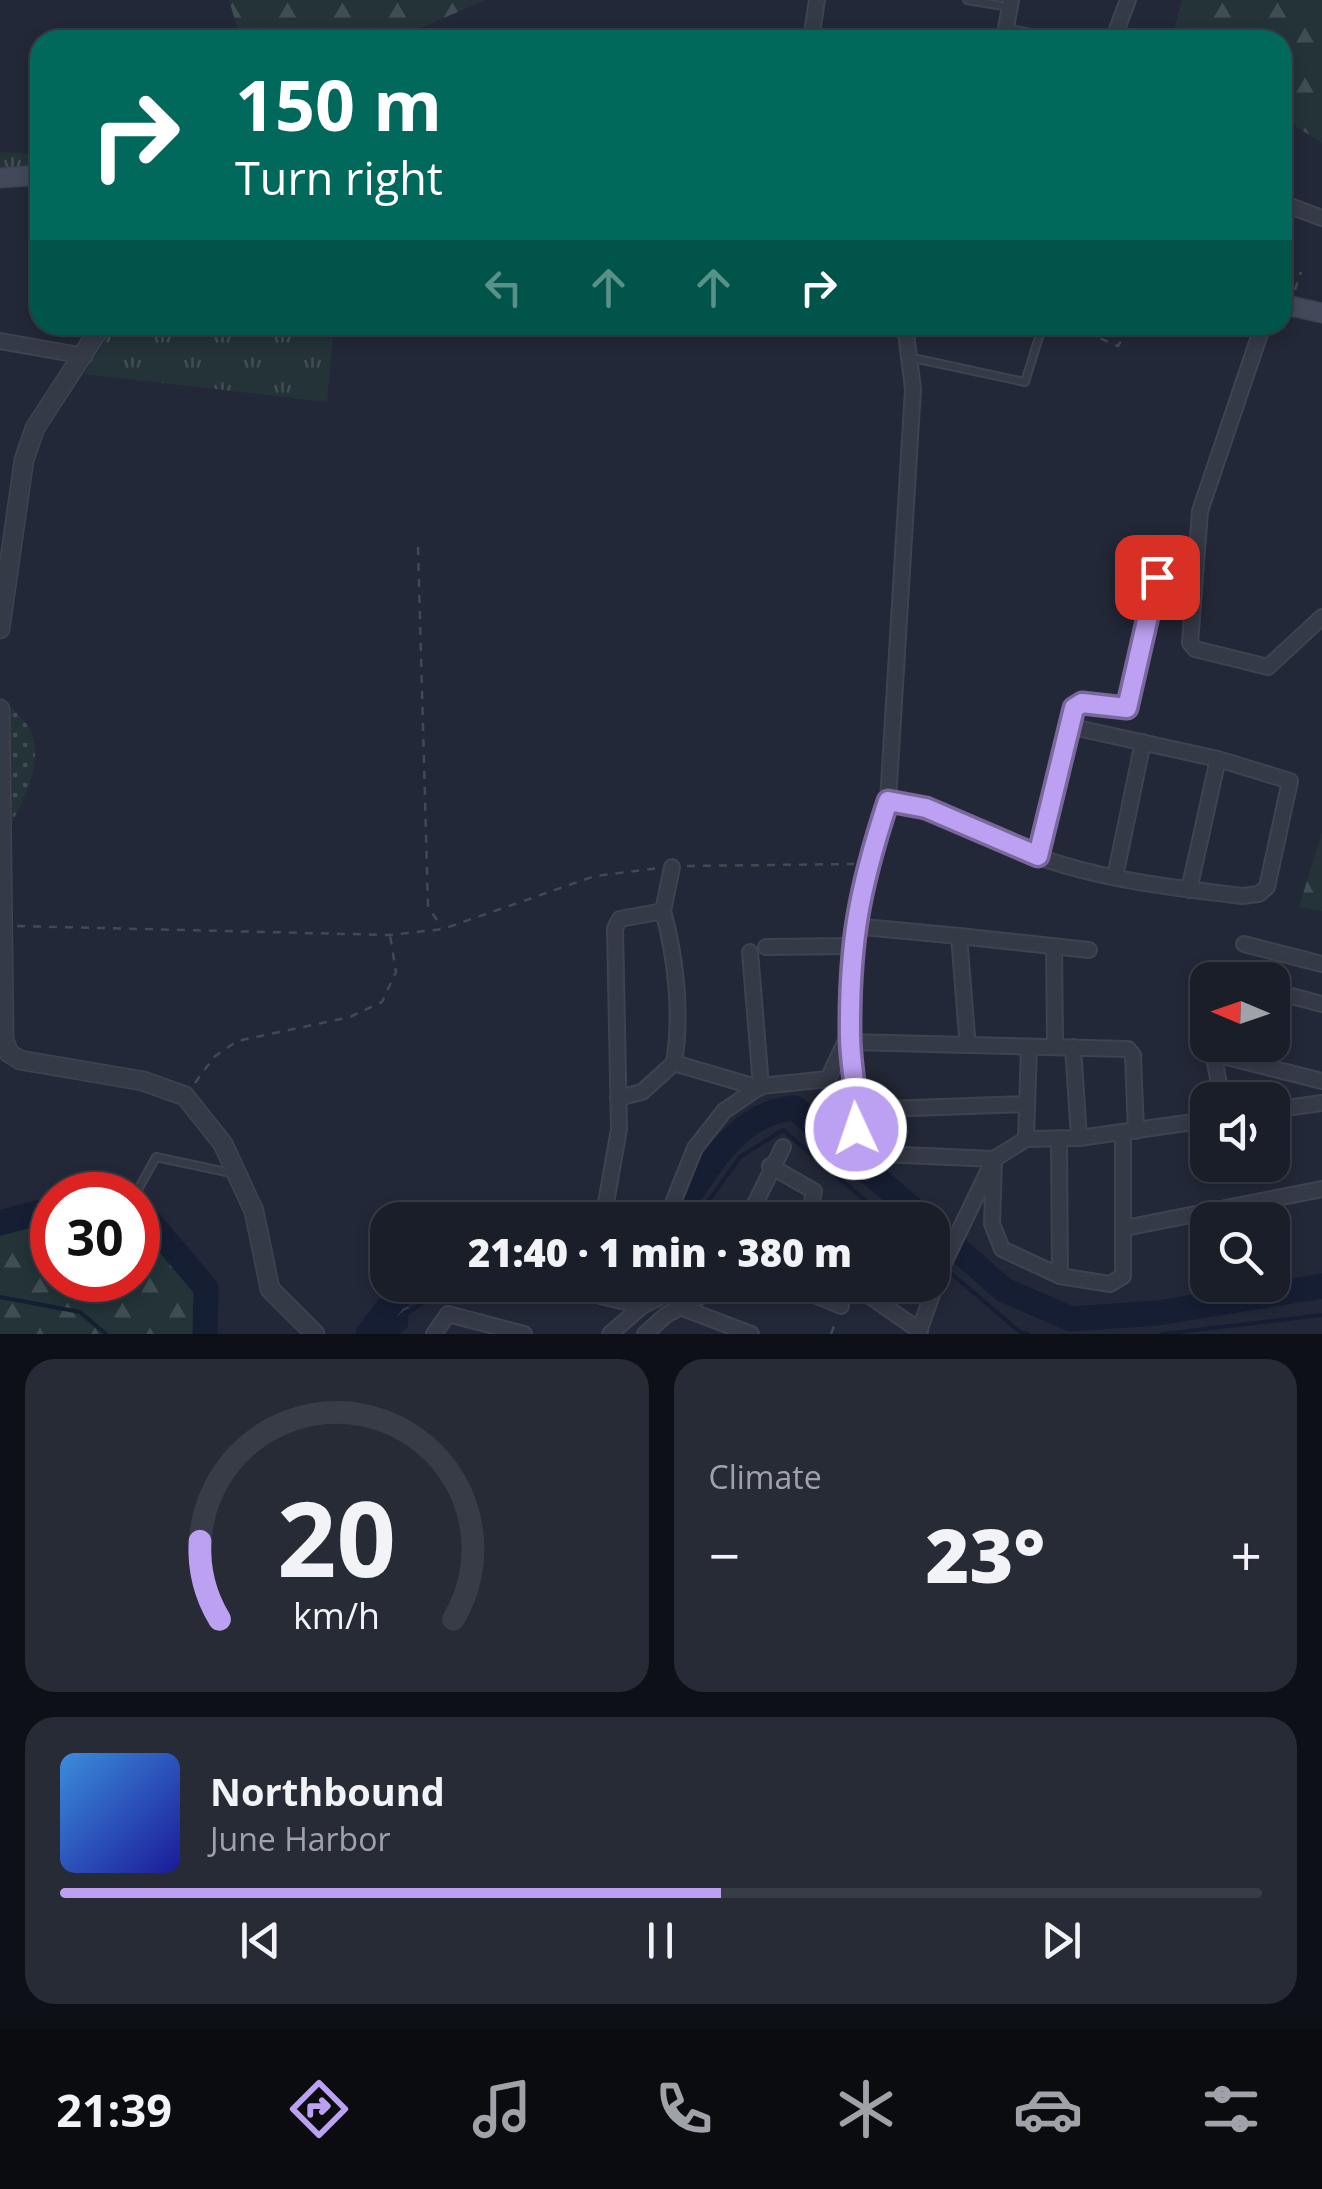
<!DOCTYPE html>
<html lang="en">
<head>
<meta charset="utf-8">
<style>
	:root { --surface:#1a1e29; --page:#272b35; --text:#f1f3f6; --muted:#9fa2a8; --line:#383c46; --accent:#bca0f2 }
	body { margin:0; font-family:"Open Sans",sans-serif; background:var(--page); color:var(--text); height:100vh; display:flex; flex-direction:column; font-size:38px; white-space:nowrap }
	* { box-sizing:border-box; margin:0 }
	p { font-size:32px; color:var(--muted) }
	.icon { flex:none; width:55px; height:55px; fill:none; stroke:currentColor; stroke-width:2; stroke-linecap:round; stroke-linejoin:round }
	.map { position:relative; height:1334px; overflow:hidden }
	.drawer { display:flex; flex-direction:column; gap:25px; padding:25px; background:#0e1017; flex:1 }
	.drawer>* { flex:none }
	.banner { position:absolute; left:30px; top:30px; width:1262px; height:305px; border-radius:30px; box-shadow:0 5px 15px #0003,0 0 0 2px var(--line); background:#00695c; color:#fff; overflow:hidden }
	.needle { width:65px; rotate:272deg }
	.fabs { position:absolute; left:1190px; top:962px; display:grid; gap:20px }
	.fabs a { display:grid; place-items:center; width:100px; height:100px; border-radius:20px; background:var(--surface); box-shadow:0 5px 15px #0003,0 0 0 2px var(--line); font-size:50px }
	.speed { position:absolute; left:30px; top:1172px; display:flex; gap:20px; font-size:50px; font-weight:700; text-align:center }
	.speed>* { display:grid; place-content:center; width:130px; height:130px; border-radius:50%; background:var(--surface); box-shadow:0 5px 15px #0003,0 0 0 2px var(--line); line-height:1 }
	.speed .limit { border:15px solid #d22; background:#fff; color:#111 }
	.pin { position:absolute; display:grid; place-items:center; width:85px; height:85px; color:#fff; margin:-42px; border-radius:20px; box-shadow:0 5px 15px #0006 }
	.me { position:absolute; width:110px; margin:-55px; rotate:357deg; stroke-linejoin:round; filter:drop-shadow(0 0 8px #0008) }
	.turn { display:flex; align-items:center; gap:35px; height:210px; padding:0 40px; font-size:45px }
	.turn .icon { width:130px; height:130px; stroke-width:2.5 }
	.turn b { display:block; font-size:70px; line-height:85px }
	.lanes { display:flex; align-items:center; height:95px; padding:0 40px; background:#0003; justify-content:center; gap:50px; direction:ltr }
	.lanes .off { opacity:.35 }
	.big { font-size:75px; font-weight:800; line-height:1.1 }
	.drawer .tile { flex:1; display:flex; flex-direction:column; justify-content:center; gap:15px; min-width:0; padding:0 35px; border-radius:30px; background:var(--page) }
	.drawer .dial { align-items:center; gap:0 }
	.dial svg { height:260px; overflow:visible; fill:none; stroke:var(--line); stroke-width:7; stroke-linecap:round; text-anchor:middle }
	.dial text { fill:var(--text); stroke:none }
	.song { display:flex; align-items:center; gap:30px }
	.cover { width:120px; height:120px; border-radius:15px; background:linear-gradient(135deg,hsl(210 70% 55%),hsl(240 70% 35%)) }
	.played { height:10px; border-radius:5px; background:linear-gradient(90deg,var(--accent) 55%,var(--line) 55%) }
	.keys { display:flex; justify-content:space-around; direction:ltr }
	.heat { display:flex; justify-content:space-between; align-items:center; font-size:55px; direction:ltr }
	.drawer .tiles { flex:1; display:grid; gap:25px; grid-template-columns:1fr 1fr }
	.tile:last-child { grid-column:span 2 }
	.trip { position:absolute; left:370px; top:1202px; width:580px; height:100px; border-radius:30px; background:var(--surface); box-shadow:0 5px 15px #0003,0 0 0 2px var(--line); font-weight:800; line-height:100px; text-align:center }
	.tabs { display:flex; height:160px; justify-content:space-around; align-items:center; background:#0a0c10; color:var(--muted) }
	.tabs .icon { width:70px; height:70px }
	.tabs .current { color:var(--accent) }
	.tabs b { font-size:45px; color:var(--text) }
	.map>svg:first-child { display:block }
	.grass { fill:url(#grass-tufts) }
	.forest { fill:url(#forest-firs) }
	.park { fill:url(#park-dots) }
	.water { fill:url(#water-waves) }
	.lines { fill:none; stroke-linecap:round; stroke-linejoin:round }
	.stream { stroke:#161e33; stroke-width:4 }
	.river { stroke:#161e33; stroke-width:25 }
	.service-casing { stroke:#3e4351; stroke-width:10 }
	.minor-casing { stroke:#3e4351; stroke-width:18 }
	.tertiary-casing { stroke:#3e4351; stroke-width:21 }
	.secondary-casing { stroke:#3e4351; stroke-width:21 }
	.path { stroke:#3c4c50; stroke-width:2.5; stroke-dasharray:8 8; stroke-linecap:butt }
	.service { stroke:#353a47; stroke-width:6 }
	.minor { stroke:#353a47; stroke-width:14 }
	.tertiary { stroke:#353a47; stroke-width:18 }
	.secondary { stroke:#43495a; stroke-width:18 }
	.route-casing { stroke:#7a689d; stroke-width:25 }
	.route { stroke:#bca0f2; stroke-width:18 }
</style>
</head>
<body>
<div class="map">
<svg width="1322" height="1334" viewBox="0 0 1322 1334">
	<defs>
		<pattern id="grass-tufts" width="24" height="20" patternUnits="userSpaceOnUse" patternTransform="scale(2.5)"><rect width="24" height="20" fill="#233338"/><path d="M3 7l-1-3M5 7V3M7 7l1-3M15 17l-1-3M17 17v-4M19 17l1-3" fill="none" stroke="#404e53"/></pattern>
		<pattern id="forest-firs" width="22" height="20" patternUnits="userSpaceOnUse" patternTransform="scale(2.5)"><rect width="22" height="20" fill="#233338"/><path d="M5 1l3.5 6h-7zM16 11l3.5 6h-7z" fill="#404e53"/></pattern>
		<pattern id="park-dots" width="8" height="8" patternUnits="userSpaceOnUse" patternTransform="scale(2.5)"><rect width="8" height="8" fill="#233338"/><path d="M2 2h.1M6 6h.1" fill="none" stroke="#404e53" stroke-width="1.8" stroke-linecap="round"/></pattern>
		<pattern id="water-waves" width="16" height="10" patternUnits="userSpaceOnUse" patternTransform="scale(2.5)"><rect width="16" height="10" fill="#161e33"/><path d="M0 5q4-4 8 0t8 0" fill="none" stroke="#353c4f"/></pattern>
	</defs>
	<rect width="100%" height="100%" fill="#222837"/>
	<g class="grass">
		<path d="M0,152L40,154V182L0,184Z"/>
		<path d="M107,325H334L327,402L84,374L104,343Z"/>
	</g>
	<g class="forest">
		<path d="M229,0H486L392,40H241Z"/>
		<path d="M1182,0H1322V143L1283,118L1282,40H1171Z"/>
		<path d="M1322,832V911L1299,907Z"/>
		<path d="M52,1219V1280H138V1226L153,1230L202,1289L200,1334H0V1233Z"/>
	</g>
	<path class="park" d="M11,707C17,714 29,724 32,733C43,765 23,801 9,828L4,740Z"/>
	<path class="water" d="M401,1289L409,1299L408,1327L400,1334H378L383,1311Z"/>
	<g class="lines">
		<g class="stream">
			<path d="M695,1220L740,1157L783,1130L888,1220"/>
			<path d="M946,1269L1020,1332L1028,1334"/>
			<path d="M0,1297L80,1312L106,1334"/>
			<path d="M404,1315L451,1285"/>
			<path d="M1162,1334L1322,1315"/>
		</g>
		<g class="river">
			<path d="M138,1218L150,1222L206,1288L205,1334"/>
			<path d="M672,1220C706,1175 733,1112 795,1108L925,1220"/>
			<path d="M0,1223L52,1209"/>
			<path d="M932,1227L1004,1290L1071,1319L1158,1313L1322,1286"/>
			<path d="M368,1334L405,1285"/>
		</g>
		<defs>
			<g id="service">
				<path d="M967,0L1009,7"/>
				<path d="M913,358L1025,382L1040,334"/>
				<path d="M135,1195L156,1157L231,1173"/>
			</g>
			<g id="minor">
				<path d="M1005,32L1047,40"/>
				<path d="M1004,39L1011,0"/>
				<path d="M811,40L817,0"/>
				<path d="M863,40V37"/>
				<path d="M1113,40L1128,0"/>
				<path d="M1282,203L1322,218"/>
				<path d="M905,325L913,389L888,801L860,889L853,926L850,1042L856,1129L862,1143L880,1154L994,1159L992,1224L1002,1249L1060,1276L1059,1140"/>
				<path d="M1263,325L1200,511L1190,643L1195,649L1268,667L1322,617"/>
				<path d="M0,341L85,356"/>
				<path d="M888,801C942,813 987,838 1039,857C1103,880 1174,888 1242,896L1259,894L1267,887L1290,781L1218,759L1068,726"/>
				<path d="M1038,857L1074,708L1083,703L1127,707L1157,577"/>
				<path d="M1115,877L1143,742"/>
				<path d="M1189,890L1218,759"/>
				<path d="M663,911L672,867"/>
				<path d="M853,926L959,936"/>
				<path d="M1244,944L1322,964"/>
				<path d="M766,947L852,946"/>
				<path d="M1054,947L1055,1037"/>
				<path d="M750,952L761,1086"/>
				<path d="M1272,991L1322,1004"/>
				<path d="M967,1036L959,936L1089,950"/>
				<path d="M850,1042L1128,1049L1133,1055L1136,1131"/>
				<path d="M1073,1047L1079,1138"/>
				<path d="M1212,1047L1222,1100"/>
				<path d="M1211,1053L1322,1081"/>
				<path d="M674,1063L759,1088"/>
				<path d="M857,1110L1027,1104"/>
				<path d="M1272,1110L1322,1103"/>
				<path d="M1026,1139L1029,1047"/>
				<path d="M770,1166L814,1191L809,1220"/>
				<path d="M603,1220L619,1129L615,928L620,919L663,911C676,958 682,1014 674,1063L642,1092L618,1098"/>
				<path d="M666,1220L695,1148L724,1111L761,1086L828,1079L849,1034"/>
				<path d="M747,1220L783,1147"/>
				<path d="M1125,1228L1322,1189"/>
				<path d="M1060,1276L1110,1284L1123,1276V1132"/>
				<path d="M555,1285L642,1306"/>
				<path d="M790,1285L841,1306"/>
				<path d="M854,1285L920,1331"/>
				<path d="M680,1307L751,1334"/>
				<path d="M434,1334L448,1314L524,1334"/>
				<path d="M610,1334L642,1306L684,1285"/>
				<path d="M645,1334L666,1315L721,1285"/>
				<path d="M918,1334L942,1267L994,1159L1026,1139L1079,1138L1208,1120"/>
			</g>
			<g id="tertiary">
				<path d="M0,629L24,460L35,428L102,325"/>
				<path d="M0,709L4,1040L9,1053L20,1060L143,1081L185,1096L223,1144L254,1211L270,1289L315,1334"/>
			</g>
			<g id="secondary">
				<path d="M0,178L40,175"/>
				<path d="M1282,304L1322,313"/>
			</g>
		</defs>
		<use href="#service" class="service-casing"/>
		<use href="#minor" class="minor-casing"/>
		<use href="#tertiary" class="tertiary-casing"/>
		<use href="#secondary" class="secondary-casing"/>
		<g class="path">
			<path d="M1295,290L1301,272"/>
			<path d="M1098,325L1097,337L1118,346L1131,325"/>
			<path d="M418,547L428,907L442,927"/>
			<path d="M687,866L854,864"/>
			<path d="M17,926L390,935L443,929L595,876L659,868"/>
			<path d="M195,1083L214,1057L237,1041L350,1017L382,1002L396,972L390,935"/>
			<path d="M831,1334L836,1321"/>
		</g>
		<use href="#service" class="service"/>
		<use href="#minor" class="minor"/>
		<use href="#tertiary" class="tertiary"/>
		<use href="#secondary" class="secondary"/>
	</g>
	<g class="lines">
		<defs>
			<path id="route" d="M856,1129C859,1098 850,1067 850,1036C849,943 859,889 888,801L926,808L1038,856L1074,708L1082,703L1127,708L1157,577"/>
		</defs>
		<use href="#route" class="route-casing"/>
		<use href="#route" class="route"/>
	</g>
</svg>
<div class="fabs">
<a><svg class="needle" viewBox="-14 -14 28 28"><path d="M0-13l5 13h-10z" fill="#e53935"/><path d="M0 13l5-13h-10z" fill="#9fa2a8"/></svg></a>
<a><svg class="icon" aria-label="sound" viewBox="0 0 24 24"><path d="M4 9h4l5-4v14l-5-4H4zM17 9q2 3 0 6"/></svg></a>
<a><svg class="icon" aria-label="search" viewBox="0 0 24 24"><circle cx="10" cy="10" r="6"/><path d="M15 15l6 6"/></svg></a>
</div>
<div class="speed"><div class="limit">30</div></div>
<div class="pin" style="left:1157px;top:577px;background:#d93025"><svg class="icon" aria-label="arrive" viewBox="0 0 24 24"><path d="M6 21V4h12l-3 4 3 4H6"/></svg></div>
<svg class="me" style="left:856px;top:1129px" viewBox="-20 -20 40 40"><circle r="17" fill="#bca0f2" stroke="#fff" stroke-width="3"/><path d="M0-11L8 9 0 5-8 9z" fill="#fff"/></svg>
<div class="trip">21:40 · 1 min · 380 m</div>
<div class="banner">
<div class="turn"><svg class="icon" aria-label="right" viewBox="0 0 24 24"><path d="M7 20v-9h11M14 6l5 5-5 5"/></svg><div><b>150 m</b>Turn right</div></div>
<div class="lanes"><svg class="icon off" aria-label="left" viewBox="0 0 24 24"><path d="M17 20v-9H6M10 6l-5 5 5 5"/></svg><svg class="icon off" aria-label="ahead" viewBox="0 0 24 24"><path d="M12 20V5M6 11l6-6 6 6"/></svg><svg class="icon off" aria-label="ahead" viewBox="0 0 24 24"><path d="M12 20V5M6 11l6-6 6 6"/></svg><svg class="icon" aria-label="right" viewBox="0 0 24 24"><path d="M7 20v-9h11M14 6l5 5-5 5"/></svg></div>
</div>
</div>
<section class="drawer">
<div class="tiles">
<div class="tile dial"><svg viewBox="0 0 100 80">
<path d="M14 69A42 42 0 1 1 86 69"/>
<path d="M14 69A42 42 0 0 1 8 45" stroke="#bca0f2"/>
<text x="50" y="56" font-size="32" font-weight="700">20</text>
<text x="50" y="72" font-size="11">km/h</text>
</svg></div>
<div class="tile"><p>Climate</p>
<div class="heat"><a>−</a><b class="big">23°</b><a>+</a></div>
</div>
<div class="tile">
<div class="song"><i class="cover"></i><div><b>Northbound</b><p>June Harbor</p></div></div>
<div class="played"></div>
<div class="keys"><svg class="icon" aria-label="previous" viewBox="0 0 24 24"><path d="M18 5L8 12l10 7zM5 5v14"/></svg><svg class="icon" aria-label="pause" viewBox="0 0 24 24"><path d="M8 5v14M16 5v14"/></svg><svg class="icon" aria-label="next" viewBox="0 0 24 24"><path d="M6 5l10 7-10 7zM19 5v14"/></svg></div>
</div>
</div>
</section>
<nav class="tabs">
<b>21:39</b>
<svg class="icon current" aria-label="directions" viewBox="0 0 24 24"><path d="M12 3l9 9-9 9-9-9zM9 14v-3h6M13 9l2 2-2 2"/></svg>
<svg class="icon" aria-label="music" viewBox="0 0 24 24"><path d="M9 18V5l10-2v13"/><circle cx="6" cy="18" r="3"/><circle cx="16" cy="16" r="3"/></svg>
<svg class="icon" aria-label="phone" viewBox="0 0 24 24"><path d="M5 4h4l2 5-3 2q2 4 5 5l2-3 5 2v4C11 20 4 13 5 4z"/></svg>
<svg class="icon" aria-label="climate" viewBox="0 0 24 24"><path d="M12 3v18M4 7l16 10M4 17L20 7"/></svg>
<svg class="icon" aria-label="car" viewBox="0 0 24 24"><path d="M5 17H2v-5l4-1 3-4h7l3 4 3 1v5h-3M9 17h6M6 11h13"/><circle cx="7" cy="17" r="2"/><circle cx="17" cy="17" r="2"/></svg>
<svg class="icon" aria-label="filters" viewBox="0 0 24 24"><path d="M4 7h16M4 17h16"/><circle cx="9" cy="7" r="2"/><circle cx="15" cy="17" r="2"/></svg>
</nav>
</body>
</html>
